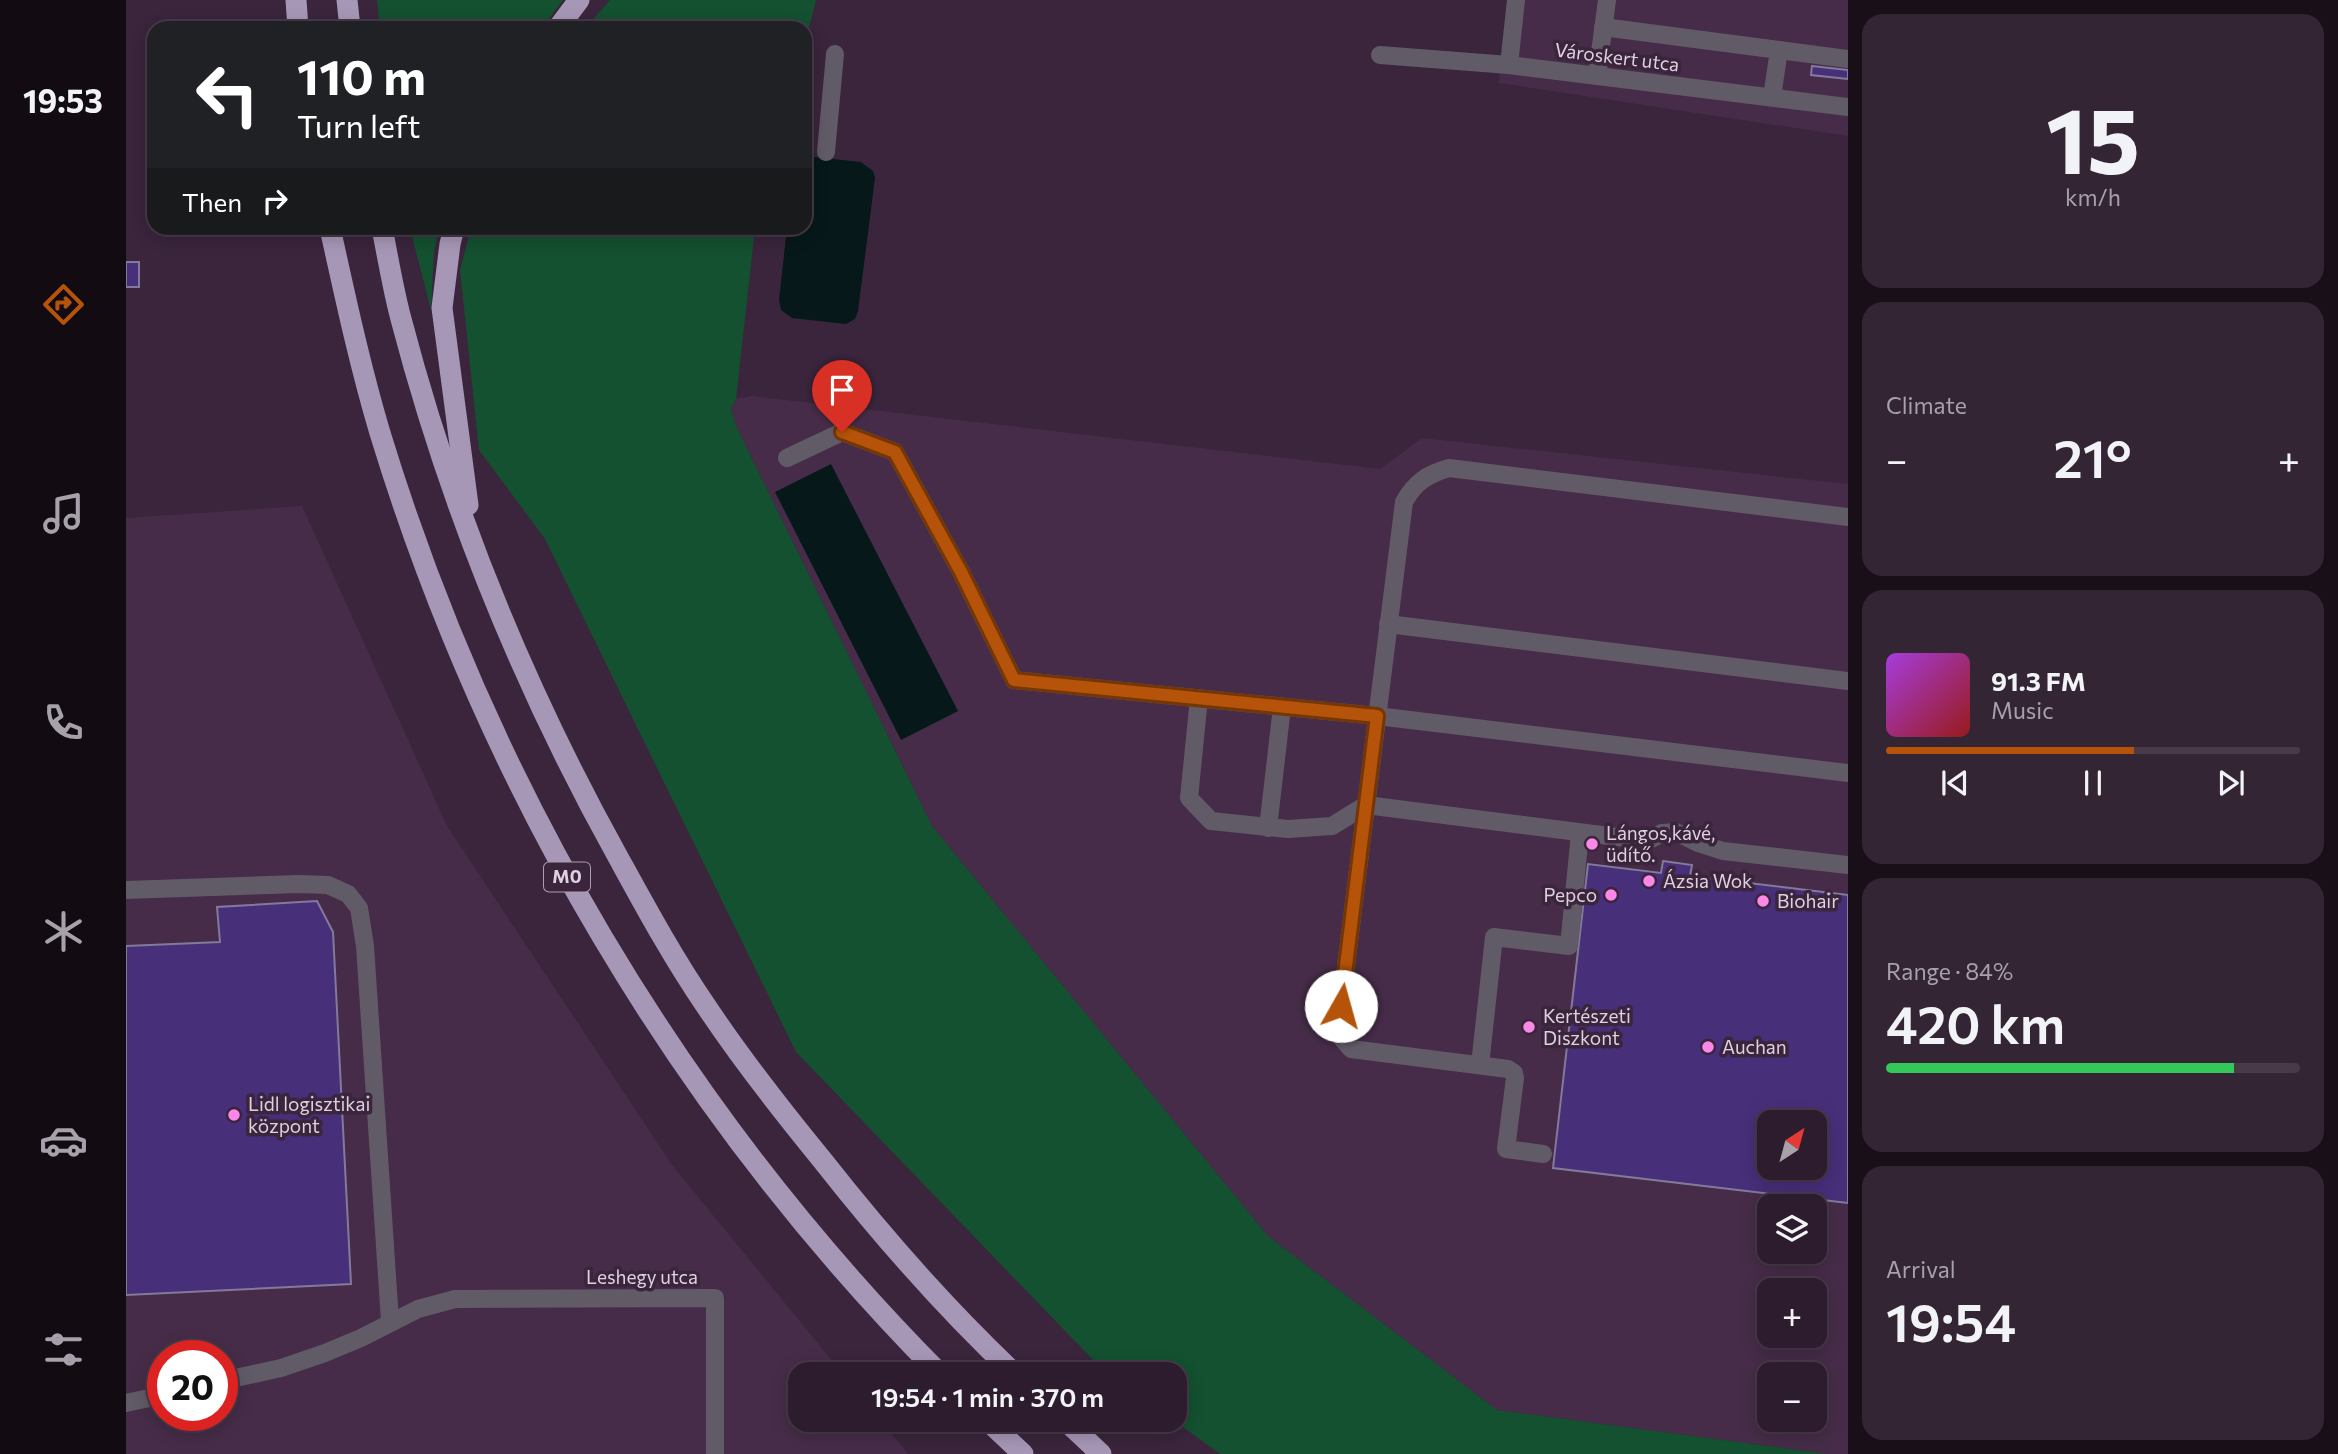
<!DOCTYPE html>
<html lang="en">
<head>
<meta charset="utf-8">
<style>
	:root { --surface:#2c1c2d; --page:#342535; --text:#f1f3f6; --muted:#a6a1aa; --line:#483a49; --accent:#b45309 }
	body { margin:0; font-family:Commissioner,sans-serif; background:var(--page); color:var(--text); height:100vh; display:flex; flex-direction:column; font-size:26px; white-space:nowrap }
	* { box-sizing:border-box; margin:0 }
	p { font-size:23px; color:var(--muted) }
	.icon { flex:none; width:38px; height:38px; fill:none; stroke:currentColor; stroke-width:2; stroke-linecap:round; stroke-linejoin:round }
	.map { position:relative; flex:1; overflow:hidden }
	.details { display:flex; flex-direction:column; gap:14px; padding:14px; background:#180f19; width:490px }
	.details>* { flex:none }
	.hud { position:absolute; left:21px; top:21px; width:665px; height:214px; border-radius:21px; box-shadow:0 4px 18px #0003,0 0 0 2px var(--line); background:#202124; color:#fff; overflow:hidden }
	.needle { width:46px; rotate:36deg }
	.buttons { position:absolute; left:1631px; top:1110px; display:grid; gap:14px }
	.buttons a { display:grid; place-items:center; width:70px; height:70px; border-radius:14px; background:var(--surface); box-shadow:0 4px 18px #0003,0 0 0 2px var(--line); font-size:35px }
	.speed { position:absolute; left:21px; top:1340px; display:flex; gap:14px; font-size:35px; font-weight:700; text-align:center }
	.speed>* { display:grid; place-content:center; width:91px; height:91px; border-radius:50%; background:var(--surface); box-shadow:0 4px 18px #0003,0 0 0 2px var(--line); line-height:1 }
	.speed .limit { border:10px solid #d22; background:#fff; color:#111 }
	.pin { position:absolute; display:grid; place-items:center; width:60px; height:60px; color:#fff; margin:-72px -30px; border-radius:50% 50% 50% 0; rotate:-45deg; box-shadow:0 0 7px #0007 }
	.pin .icon { rotate:45deg }
	.me { position:absolute; width:77px; margin:-38px; rotate:7deg; stroke-linejoin:round; filter:drop-shadow(0 0 5px #0008) }
	.turn { display:flex; align-items:center; gap:24px; height:147px; padding:0 35px; font-size:32px }
	.turn .icon { width:91px; height:91px; stroke-width:2.5 }
	.turn b { display:block; font-size:49px; line-height:60px }
	.then { display:flex; align-items:center; height:66px; padding:0 35px; background:#0003; gap:14px; font-size:26px }
	.big { font-size:52px; font-weight:600; line-height:1.1 }
	.details .widget { flex:1; display:flex; flex-direction:column; justify-content:center; gap:10px; min-width:0; padding:0 24px; border-radius:21px; background:var(--page) }
	.details .dial { align-items:center; gap:0 }
	.dial b { font-size:91px; line-height:1 }
	.song { display:flex; align-items:center; gap:21px }
	.cover { width:84px; height:84px; border-radius:10px; background:linear-gradient(135deg,hsl(280 70% 55%),hsl(0 70% 35%)) }
	.played { height:7px; border-radius:4px; background:linear-gradient(90deg,var(--accent) 60%,var(--line) 60%) }
	.keys { display:flex; justify-content:space-around; direction:ltr }
	.heat { display:flex; justify-content:space-between; align-items:center; font-size:38px; direction:ltr }
	.charge { height:10px; border-radius:5px; background:linear-gradient(90deg,#34c759 84%,var(--line) 0) }
	.trip { position:absolute; left:662px; top:1362px; width:399px; height:70px; border-radius:21px; background:var(--surface); box-shadow:0 4px 18px #0003,0 0 0 2px var(--line); font-weight:600; line-height:70px; text-align:center }
	main { display:flex; flex:1; min-height:0 }
	.menu { display:flex; flex-direction:column; width:126px; justify-content:space-around; align-items:center; background:#120b12; color:var(--muted) }
	.menu .icon { width:49px; height:49px }
	.menu .current { color:var(--accent) }
	.menu b { font-size:32px; color:var(--text) }
	.map>svg:first-child { display:block }
	.built { fill:#462c48; fill-rule:evenodd }
	.green { fill:#135130 }
	.water { fill:#061819 }
	.building { fill:#482f79; stroke:#827a9b; stroke-width:2; fill-rule:evenodd }
	.lines { fill:none; stroke-linecap:round; stroke-linejoin:round }
	.minor { stroke:#615b68; stroke-width:18 }
	.highway { stroke:#a797b7; stroke-width:21 }
	.route-casing { stroke:#753606; stroke-width:18 }
	.route { stroke:#b45309; stroke-width:12 }
	.poi-dot { fill:#fb87e6; stroke:#3a253c; stroke-width:2.5 }
	.labels { text-anchor:middle; stroke-width:7; stroke-linejoin:round; paint-order:stroke }
	.shield { fill:#3a253c; stroke:#ae9daf; stroke-width:2 }
	.shield-label { font-size:18px; font-weight:bold; fill:#dfd1e0 }
	.street-label { font-size:19px; fill:#dfd1e0; stroke:#3a253c }
	.poi-label { font-size:19px; fill:#dfd1e0; stroke:#3a253c; text-anchor:start }
</style>
</head>
<body>
<main>
<nav class="menu">
<b>19:53</b>
<svg class="icon current" aria-label="directions" viewBox="0 0 24 24"><path d="M12 3l9 9-9 9-9-9zM9 14v-3h6M13 9l2 2-2 2"/></svg>
<svg class="icon" aria-label="music" viewBox="0 0 24 24"><path d="M9 18V5l10-2v13"/><circle cx="6" cy="18" r="3"/><circle cx="16" cy="16" r="3"/></svg>
<svg class="icon" aria-label="phone" viewBox="0 0 24 24"><path d="M5 4h4l2 5-3 2q2 4 5 5l2-3 5 2v4C11 20 4 13 5 4z"/></svg>
<svg class="icon" aria-label="climate" viewBox="0 0 24 24"><path d="M12 3v18M4 7l16 10M4 17L20 7"/></svg>
<svg class="icon" aria-label="car" viewBox="0 0 24 24"><path d="M5 17H2v-5l4-1 3-4h7l3 4 3 1v5h-3M9 17h6M6 11h13"/><circle cx="7" cy="17" r="2"/><circle cx="17" cy="17" r="2"/></svg>
<svg class="icon" aria-label="filters" viewBox="0 0 24 24"><path d="M4 7h16M4 17h16"/><circle cx="9" cy="7" r="2"/><circle cx="15" cy="17" r="2"/></svg>
</nav>
<div class="map">
<svg width="1722" height="1454" viewBox="0 0 1722 1454">
	<rect width="100%" height="100%" fill="#3a253c"/>
	<g class="built">
		<path d="M1382,0H1722V136L1373,83Z"/>
		<path d="M626,396L1254,469L1296,438L1722,484V1454H1702L1371,1410L1142,1236L806,826L610,426L605,409L610,399ZM1643,1122H1689V1167H1643ZM1643,1206H1689V1251H1643ZM1643,1290H1689V1335H1643ZM1643,1374H1689V1419H1643Z"/>
		<path d="M176,506L321,826L546,1165L717,1374H674V1419H754L782,1454H0V518ZM37,1356H96V1416H37Z"/>
	</g>
	<g class="green">
		<path d="M251,0H437L416,28H254Z"/>
		<path d="M484,0H690L679,44V28H460Z"/>
		<path d="M284,228H314L308,250L305,310Z"/>
		<path d="M345,228H629L610,399L605,409L610,426L806,826L1142,1236L1371,1410L1702,1454H1094L1046,1419H1048V1374H984L969,1362L670,1052L419,539L353,450L334,270Z"/>
	</g>
	<g class="water">
		<path d="M679,156L735,162L747,171L749,178L732,311L729,319L720,324L666,318L655,310L653,300L661,228H679Z"/>
		<path d="M705,464L832,711L775,740L649,492Z"/>
	</g>
	<g class="building">
		<path d="M1686,66L1722,70V79L1685,75Z"/>
		<rect x="0" y="262" width="13" height="25"/>
		<path d="M1537,861L1566,865L1564,876L1722,895V1203L1427,1168L1462,864L1535,873ZM1643,1122H1689V1167H1643Z"/>
		<path d="M191,901L207,932L225,1284L0,1295V946L94,942L91,907Z"/>
	</g>
	<g class="lines">
		<g class="minor">
			<path d="M1477,27L1722,59"/>
			<path d="M1254,55L1383,65L1722,107"/>
			<path d="M1383,65L1390,0"/>
			<path d="M1471,76L1481,0"/>
			<path d="M1646,97L1653,50"/>
			<path d="M700,152L709,54"/>
			<path d="M661,458L716,432L769,452L835,572L888,680L1251,716L1722,773"/>
			<path d="M1262,624L1722,681"/>
			<path d="M1073,698L1063,798L1085,821L1162,829L1206,826L1240,805L1507,839H1525L1536,833L1550,832L1572,843L1597,851L1722,865"/>
			<path d="M1142,828L1156,707"/>
			<path d="M0,890L172,884L202,885L222,894L233,908L239,946L264,1321"/>
			<path d="M1354,1065L1368,937L1443,946L1454,833"/>
			<path d="M1417,1154L1380,1149L1389,1078L1388,1073L1382,1069L1225,1049L1214,1036L1215,1006L1278,502C1289,482 1302,474 1323,468L1722,517"/>
			<path d="M96,1381L155,1368L199,1353L235,1338L292,1309L329,1299L589,1298V1454"/>
			<path d="M0,1403L37,1395"/>
		</g>
		<g class="highway">
			<path d="M170,0L172,28"/>
			<path d="M221,0L224,28"/>
			<path d="M432,28L453,0"/>
			<path d="M204,228C219,296 234,366 254,433C362,787 554,1112 814,1374"/>
			<path d="M256,228C262,258 267,289 275,319C324,506 398,688 492,857C520,908 547,958 580,1006C616,1060 656,1111 697,1161C756,1236 819,1308 889,1374"/>
			<path d="M328,228L324,244L316,308L342,505"/>
			<path d="M860,1419L897,1454"/>
			<path d="M938,1419L975,1454"/>
		</g>
	</g>
	<g class="lines">
		<defs>
			<path id="route" d="M716,432L769,452L835,572L888,680L1251,716L1215,1006"/>
		</defs>
		<use href="#route" class="route-casing"/>
		<use href="#route" class="route"/>
	</g>
	<g class="poi-dot">
		<circle cx="1466" cy="844" r="7"/>
		<circle cx="1523" cy="881" r="7"/>
		<circle cx="1485" cy="895" r="7"/>
		<circle cx="1637" cy="901" r="7"/>
		<circle cx="1403" cy="1027" r="7"/>
		<circle cx="1582" cy="1047" r="7"/>
		<circle cx="108" cy="1115" r="7"/>
	</g>
	<g class="labels">
		<rect class="shield" x="418" y="862.5" width="46" height="29" rx="5"/>
		<g class="shield-label">
			<text x="441" y="883">M0</text>
		</g>
		<g class="street-label">
			<text transform="translate(1491 57) rotate(7)" y="7">Városkert utca</text>
			<text x="516" y="1284">Leshegy utca</text>
		</g>
		<g class="poi-label">
			<text x="1480" y="840">Lángos,kávé,<tspan x="1480" dy="22">üdítő.</tspan></text>
			<text x="1537" y="888">Ázsia Wok</text>
			<text x="1471" y="902" text-anchor="end">Pepco</text>
			<text x="1651" y="908">Biohair</text>
			<text x="1417" y="1023">Kertészeti<tspan x="1417" dy="22">Diszkont</tspan></text>
			<text x="1596" y="1054">Auchan</text>
			<text x="122" y="1111">Lidl logisztikai<tspan x="122" dy="22">központ</tspan></text>
		</g>
	</g>
</svg>
<div class="buttons">
<a><svg class="needle" viewBox="-14 -14 28 28"><path d="M0-13l5 13h-10z" fill="#e53935"/><path d="M0 13l5-13h-10z" fill="#a6a1aa"/></svg></a>
<a><svg class="icon" aria-label="layers" viewBox="0 0 24 24"><path d="M12 4l9 5-9 5-9-5zM3 14l9 5 9-5"/></svg></a>
<a>+</a>
<a>−</a>
</div>
<div class="speed"><div class="limit">20</div></div>
<div class="pin" style="left:716px;top:432px;background:#d93025"><svg class="icon" aria-label="arrive" viewBox="0 0 24 24"><path d="M6 21V4h12l-3 4 3 4H6"/></svg></div>
<svg class="me" style="left:1215px;top:1006px" viewBox="-20 -20 40 40"><circle r="19" fill="#fff"/><path d="M0-13L10 11 0 6-10 11z" fill="#b45309"/></svg>
<div class="trip">19:54 · 1 min · 370 m</div>
<div class="hud">
<div class="turn"><svg class="icon" aria-label="left" viewBox="0 0 24 24"><path d="M17 20v-9H6M10 6l-5 5 5 5"/></svg><div><b>110 m</b>Turn left</div></div>
<div class="then">Then<svg class="icon" aria-label="right" viewBox="0 0 24 24"><path d="M7 20v-9h11M14 6l5 5-5 5"/></svg></div>
</div>
</div>
<section class="details">
<div class="widget dial"><b>15</b><p>km/h</p></div>
<div class="widget"><p>Climate</p>
<div class="heat"><a>−</a><b class="big">21°</b><a>+</a></div>
</div>
<div class="widget">
<div class="song"><i class="cover"></i><div><b>91.3 FM</b><p>Music</p></div></div>
<div class="played"></div>
<div class="keys"><svg class="icon" aria-label="previous" viewBox="0 0 24 24"><path d="M18 5L8 12l10 7zM5 5v14"/></svg><svg class="icon" aria-label="pause" viewBox="0 0 24 24"><path d="M8 5v14M16 5v14"/></svg><svg class="icon" aria-label="next" viewBox="0 0 24 24"><path d="M6 5l10 7-10 7zM19 5v14"/></svg></div>
</div>
<div class="widget"><p>Range · 84%</p><b class="big">420 km</b><div class="charge"></div></div>
<div class="widget"><p>Arrival</p><b class="big">19:54</b></div>
</section>
</main>
</body>
</html>
